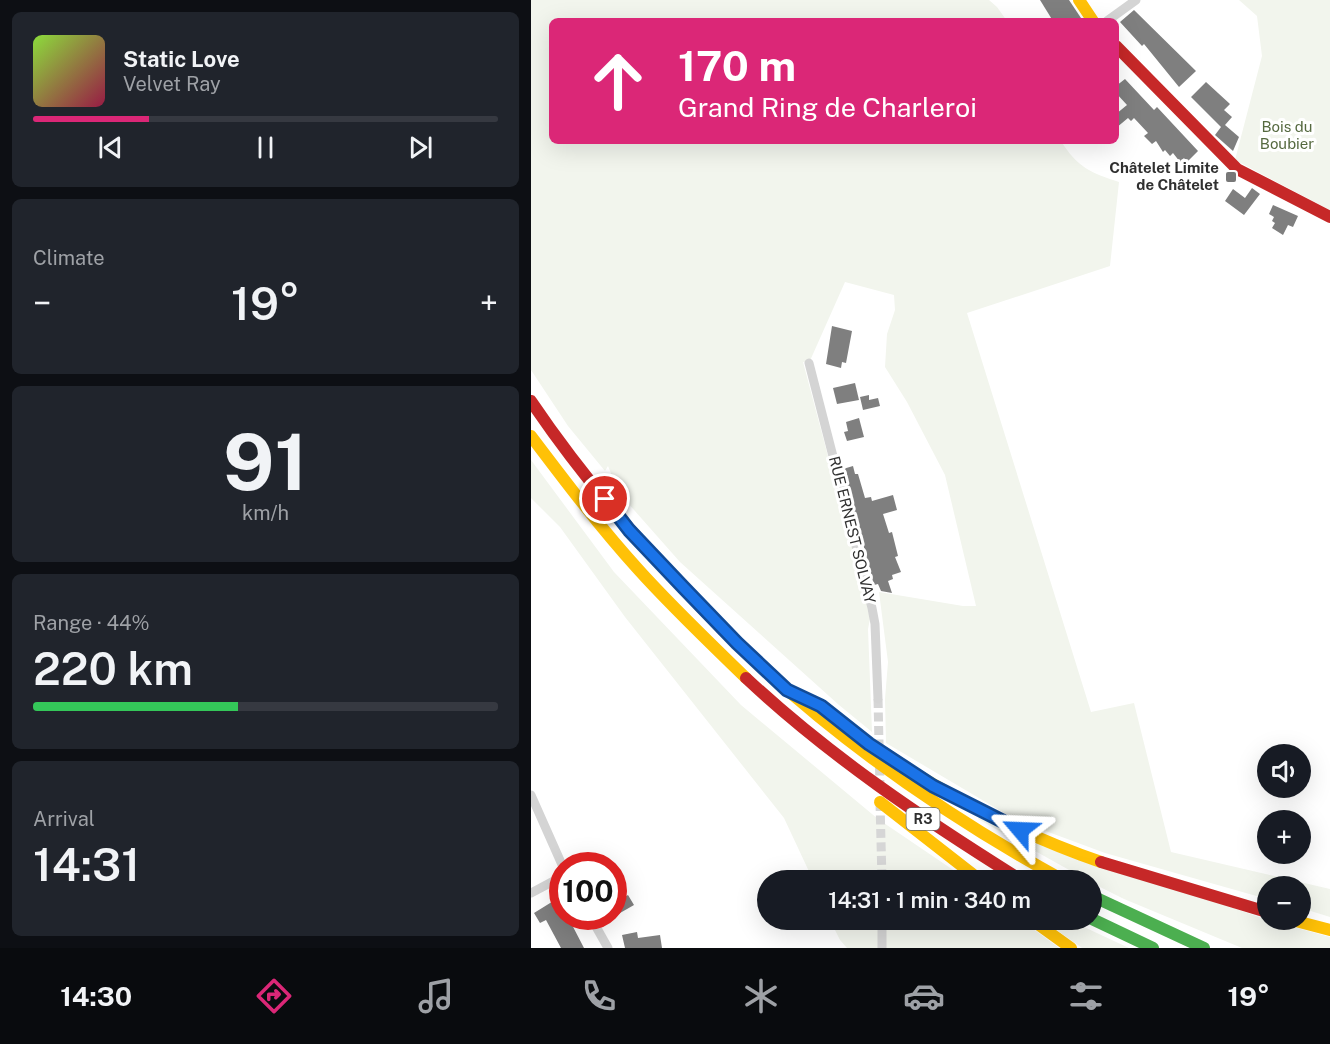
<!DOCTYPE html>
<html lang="en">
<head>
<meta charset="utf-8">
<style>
	:root { --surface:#171b24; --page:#20242c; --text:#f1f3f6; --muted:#9ea1a6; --line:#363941; --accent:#db2777 }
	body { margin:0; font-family:"Public Sans",sans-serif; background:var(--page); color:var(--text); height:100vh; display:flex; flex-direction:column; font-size:22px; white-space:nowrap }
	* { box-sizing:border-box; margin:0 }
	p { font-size:20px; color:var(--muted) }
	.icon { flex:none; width:33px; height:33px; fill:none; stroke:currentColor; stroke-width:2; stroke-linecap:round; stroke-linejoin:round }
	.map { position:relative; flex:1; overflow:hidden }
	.drawer { display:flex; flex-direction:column; gap:12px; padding:12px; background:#0d0f14; width:531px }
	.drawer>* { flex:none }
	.top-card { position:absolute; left:18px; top:18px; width:570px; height:126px; border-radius:9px; box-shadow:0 6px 24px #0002; background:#db2777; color:#fff; overflow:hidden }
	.tools { position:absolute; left:726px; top:744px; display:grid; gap:12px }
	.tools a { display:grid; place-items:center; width:54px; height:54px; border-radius:50%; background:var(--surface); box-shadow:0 6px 24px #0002; font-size:30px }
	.speed { position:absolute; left:18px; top:852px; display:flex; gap:12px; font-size:30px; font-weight:700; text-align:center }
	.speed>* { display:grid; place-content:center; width:78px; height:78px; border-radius:50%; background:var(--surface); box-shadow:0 6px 24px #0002; line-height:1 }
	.speed .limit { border:9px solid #d22; background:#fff; color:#111 }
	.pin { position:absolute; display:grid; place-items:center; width:51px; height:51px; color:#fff; margin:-26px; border:3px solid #fff; border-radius:50%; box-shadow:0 2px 6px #0007 }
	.me { position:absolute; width:66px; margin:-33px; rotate:296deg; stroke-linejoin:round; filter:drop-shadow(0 0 4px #0008) }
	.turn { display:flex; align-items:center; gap:21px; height:126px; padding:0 30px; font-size:27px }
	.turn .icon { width:78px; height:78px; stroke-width:2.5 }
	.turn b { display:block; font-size:42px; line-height:51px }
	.big { font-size:45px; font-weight:600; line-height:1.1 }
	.drawer .card { flex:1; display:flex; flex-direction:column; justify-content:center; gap:9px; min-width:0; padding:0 21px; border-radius:9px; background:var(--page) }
	.drawer .dial { align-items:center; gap:0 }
	.dial b { font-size:78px; line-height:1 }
	.song { display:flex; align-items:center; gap:18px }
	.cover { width:72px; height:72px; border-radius:9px; background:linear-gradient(135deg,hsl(90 70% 55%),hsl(340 70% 35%)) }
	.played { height:6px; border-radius:3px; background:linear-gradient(90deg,var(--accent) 25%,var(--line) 25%) }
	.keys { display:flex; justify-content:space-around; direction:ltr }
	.heat { display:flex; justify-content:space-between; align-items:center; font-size:33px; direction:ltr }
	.charge { height:9px; border-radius:4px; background:linear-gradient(90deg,#34c759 44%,var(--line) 0) }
	.trip { position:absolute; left:226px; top:870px; width:345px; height:60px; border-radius:30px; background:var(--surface); box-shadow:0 6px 24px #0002; font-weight:600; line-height:60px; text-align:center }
	.menu { display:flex; height:96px; justify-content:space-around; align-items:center; background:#090b0e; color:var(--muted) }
	.menu .icon { width:42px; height:42px }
	.menu .current { color:var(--accent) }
	.menu b { font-size:27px; color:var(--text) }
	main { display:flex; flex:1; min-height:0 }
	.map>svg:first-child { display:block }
	.green { fill:#f2f5ed }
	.building { fill:#7f7f7f }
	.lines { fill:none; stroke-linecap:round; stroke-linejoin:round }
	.street-tunnel { stroke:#d6d6d6; stroke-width:9; stroke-dasharray:9 4.5; stroke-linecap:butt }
	.street { stroke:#d4d4d4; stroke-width:9 }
	.fast { stroke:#4caf50; stroke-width:12 }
	.slow { stroke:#ffc107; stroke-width:12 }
	.jam { stroke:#c62828; stroke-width:12 }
	.route-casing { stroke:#114b97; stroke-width:15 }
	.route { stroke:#1a73e8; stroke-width:10 }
	.poi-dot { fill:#787878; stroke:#fff; stroke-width:2 }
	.labels { text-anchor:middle; stroke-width:6; stroke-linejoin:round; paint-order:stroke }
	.shield { fill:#fff; stroke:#6e6e6e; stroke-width:1.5 }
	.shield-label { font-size:14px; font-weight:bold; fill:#303030 }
	.park-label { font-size:15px; fill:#55693f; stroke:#fff }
	.poi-label { font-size:15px; font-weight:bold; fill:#303030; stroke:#fff; text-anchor:end }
	.street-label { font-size:15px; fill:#303030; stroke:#fff }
</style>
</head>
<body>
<main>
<section class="drawer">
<div class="card">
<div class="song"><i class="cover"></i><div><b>Static Love</b><p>Velvet Ray</p></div></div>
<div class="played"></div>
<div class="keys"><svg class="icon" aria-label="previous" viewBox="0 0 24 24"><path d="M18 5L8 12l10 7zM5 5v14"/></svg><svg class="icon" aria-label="pause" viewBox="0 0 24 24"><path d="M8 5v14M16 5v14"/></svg><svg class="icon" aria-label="next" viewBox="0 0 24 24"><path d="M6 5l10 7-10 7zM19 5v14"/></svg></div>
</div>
<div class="card"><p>Climate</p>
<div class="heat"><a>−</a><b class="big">19°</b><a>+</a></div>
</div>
<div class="card dial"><b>91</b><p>km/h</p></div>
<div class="card"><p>Range · 44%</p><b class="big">220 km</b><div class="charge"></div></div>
<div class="card"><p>Arrival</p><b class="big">14:31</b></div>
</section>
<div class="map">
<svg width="799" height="948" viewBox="0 0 799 948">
	<rect width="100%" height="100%" fill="#fff"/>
	<g class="green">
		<path d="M0,0H458L466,7L476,21H21V141H530C546,167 560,173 588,182L579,266L436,313L560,712L603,703L640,852L799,889V917L770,908V886H736V899L574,853L485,820L355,743L354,699L357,662L348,592L432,606H445L414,475L376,402L354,367L356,334L364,310L363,295L314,282L278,363L272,362L306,490L341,608L337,629L341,732L308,705L149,562L88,493L77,466L74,471L37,426L0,370Z"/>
		<path d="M708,0H799V210L704,160L731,56L726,16Z"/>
		<path d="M0,460L83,572L210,705L347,819L437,880H282L253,818L94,617L29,527L0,498Z"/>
		<path d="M448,817L736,920L799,937V948H711L593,899L561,883V880H556L447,819Z"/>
		<path d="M299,920H490L528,948H316L309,940Z"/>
		<path d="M512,920H538L598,948H551Z"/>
	</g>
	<g class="building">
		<path d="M509,0H538L552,21H522Z"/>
		<path d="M603,10L665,71L648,87L613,44L611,46L589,22Z"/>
		<path d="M594,79L623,110L626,107L667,151L656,162L653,158L649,162L642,153L639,156L634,150L632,152L625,141L621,144L613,136L617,133L603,118L600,121L597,118L585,128V114L596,105L585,93V86Z"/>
		<path d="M675,82L699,104L693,110L701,117L694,125L708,137L702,151L684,135L690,127L660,97Z"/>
		<path d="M721,188L729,194L713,215L694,201L702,189L714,198Z"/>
		<path d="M742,205L767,216L762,227L757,225L752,235L741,228L744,223L741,221L743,217L738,214Z"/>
		<path d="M301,326L321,331L315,363L311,362L310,368L295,364Z"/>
		<path d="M324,383L328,400L306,404L302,388Z"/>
		<path d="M338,395V400L347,398L349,406L332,410L329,397Z"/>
		<path d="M328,418L333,437L316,441L313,432L317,431L315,422Z"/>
		<path d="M322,466L324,474H327L334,498L340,497L341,501L362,495L366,510L352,514L358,533L361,532L367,556L364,557L370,572L361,575L362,579L357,581L361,593L350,591L347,584L343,585L312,469Z"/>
		<path d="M82,881L92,898L97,895L103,905L82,917Z"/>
		<path d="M24,900L32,912V916H34L37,922L39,921L53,948H30L15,920L9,923L3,913Z"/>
		<path d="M106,932L107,938L129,935L131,948H94L91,935Z"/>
	</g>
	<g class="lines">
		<g class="street-tunnel">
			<path d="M347,699L349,788"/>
			<path d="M349,802L351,880"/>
		</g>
		<g class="street">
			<path d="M576,21L605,0"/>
			<path d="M278,363L341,608L344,624L347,699"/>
			<path d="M0,795L32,867"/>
			<path d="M0,893L32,876"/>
			<path d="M59,916L77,948"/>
			<path d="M351,920V948"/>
		</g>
		<g class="fast">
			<path d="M561,896L673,948"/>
			<path d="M561,919L622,948"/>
		</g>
		<g class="slow">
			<path d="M548,0L562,21"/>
			<path d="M0,436C34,481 68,526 106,568C140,606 178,642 215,678"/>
			<path d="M192,630C292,730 408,812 532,880"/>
			<path d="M356,756C423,799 494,836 570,862"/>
			<path d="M349,802L449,880"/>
			<path d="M501,920L540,948"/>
			<path d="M761,920L799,930"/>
		</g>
		<g class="jam">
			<path d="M585,46L706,169L799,217"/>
			<path d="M0,401C56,484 122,558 192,630"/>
			<path d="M215,678C298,756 394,820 490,880"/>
			<path d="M570,862L736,912"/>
		</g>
	</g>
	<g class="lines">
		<defs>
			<path id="route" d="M74,499L98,530L152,587L206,643L256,690L290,706L338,744L402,786L489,830"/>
		</defs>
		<use href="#route" class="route-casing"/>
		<use href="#route" class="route"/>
	</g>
	<rect class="poi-dot" x="694" y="171" width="12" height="12" rx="3"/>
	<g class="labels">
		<rect class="shield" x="375.5" y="808" width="33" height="22" rx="4.5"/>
		<g class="shield-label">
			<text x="392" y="824">R3</text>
		</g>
		<g class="park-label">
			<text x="756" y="132">Bois du<tspan x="756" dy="17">Boubier</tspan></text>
		</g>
		<g class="poi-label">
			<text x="688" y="173">Châtelet Limite<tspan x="688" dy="17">de Châtelet</tspan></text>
		</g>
		<g class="street-label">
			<text transform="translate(321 530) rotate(76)" y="5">RUE ERNEST SOLVAY</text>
		</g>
	</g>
</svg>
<div class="tools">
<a><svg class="icon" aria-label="sound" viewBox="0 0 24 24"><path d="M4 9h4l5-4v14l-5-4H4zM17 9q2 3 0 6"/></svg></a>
<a>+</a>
<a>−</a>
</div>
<div class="speed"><div class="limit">100</div></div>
<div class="pin" style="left:74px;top:499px;background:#d93025"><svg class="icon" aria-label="arrive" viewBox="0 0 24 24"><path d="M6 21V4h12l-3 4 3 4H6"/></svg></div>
<svg class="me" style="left:489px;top:830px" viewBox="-20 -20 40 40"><path d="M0-17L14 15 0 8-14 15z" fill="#1a73e8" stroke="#fff" stroke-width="4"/></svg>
<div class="trip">14:31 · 1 min · 340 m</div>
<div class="top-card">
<div class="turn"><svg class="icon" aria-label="ahead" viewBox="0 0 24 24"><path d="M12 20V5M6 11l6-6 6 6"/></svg><div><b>170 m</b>Grand Ring de Charleroi</div></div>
</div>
</div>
</main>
<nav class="menu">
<b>14:30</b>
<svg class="icon current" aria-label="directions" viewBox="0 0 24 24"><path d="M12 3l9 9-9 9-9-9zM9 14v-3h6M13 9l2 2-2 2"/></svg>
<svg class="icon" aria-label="music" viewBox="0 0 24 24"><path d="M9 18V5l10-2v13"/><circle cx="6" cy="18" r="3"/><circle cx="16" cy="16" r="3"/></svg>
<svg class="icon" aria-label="phone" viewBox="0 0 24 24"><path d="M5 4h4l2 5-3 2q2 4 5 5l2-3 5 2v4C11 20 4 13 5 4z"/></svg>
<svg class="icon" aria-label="climate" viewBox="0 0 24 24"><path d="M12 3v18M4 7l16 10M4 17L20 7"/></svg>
<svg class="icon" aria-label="car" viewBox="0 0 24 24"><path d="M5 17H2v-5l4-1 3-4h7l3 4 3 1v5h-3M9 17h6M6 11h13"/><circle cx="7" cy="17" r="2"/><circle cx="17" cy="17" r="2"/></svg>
<svg class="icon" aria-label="filters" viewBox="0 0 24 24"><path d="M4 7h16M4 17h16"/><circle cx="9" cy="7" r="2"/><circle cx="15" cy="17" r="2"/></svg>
<b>19°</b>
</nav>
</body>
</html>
